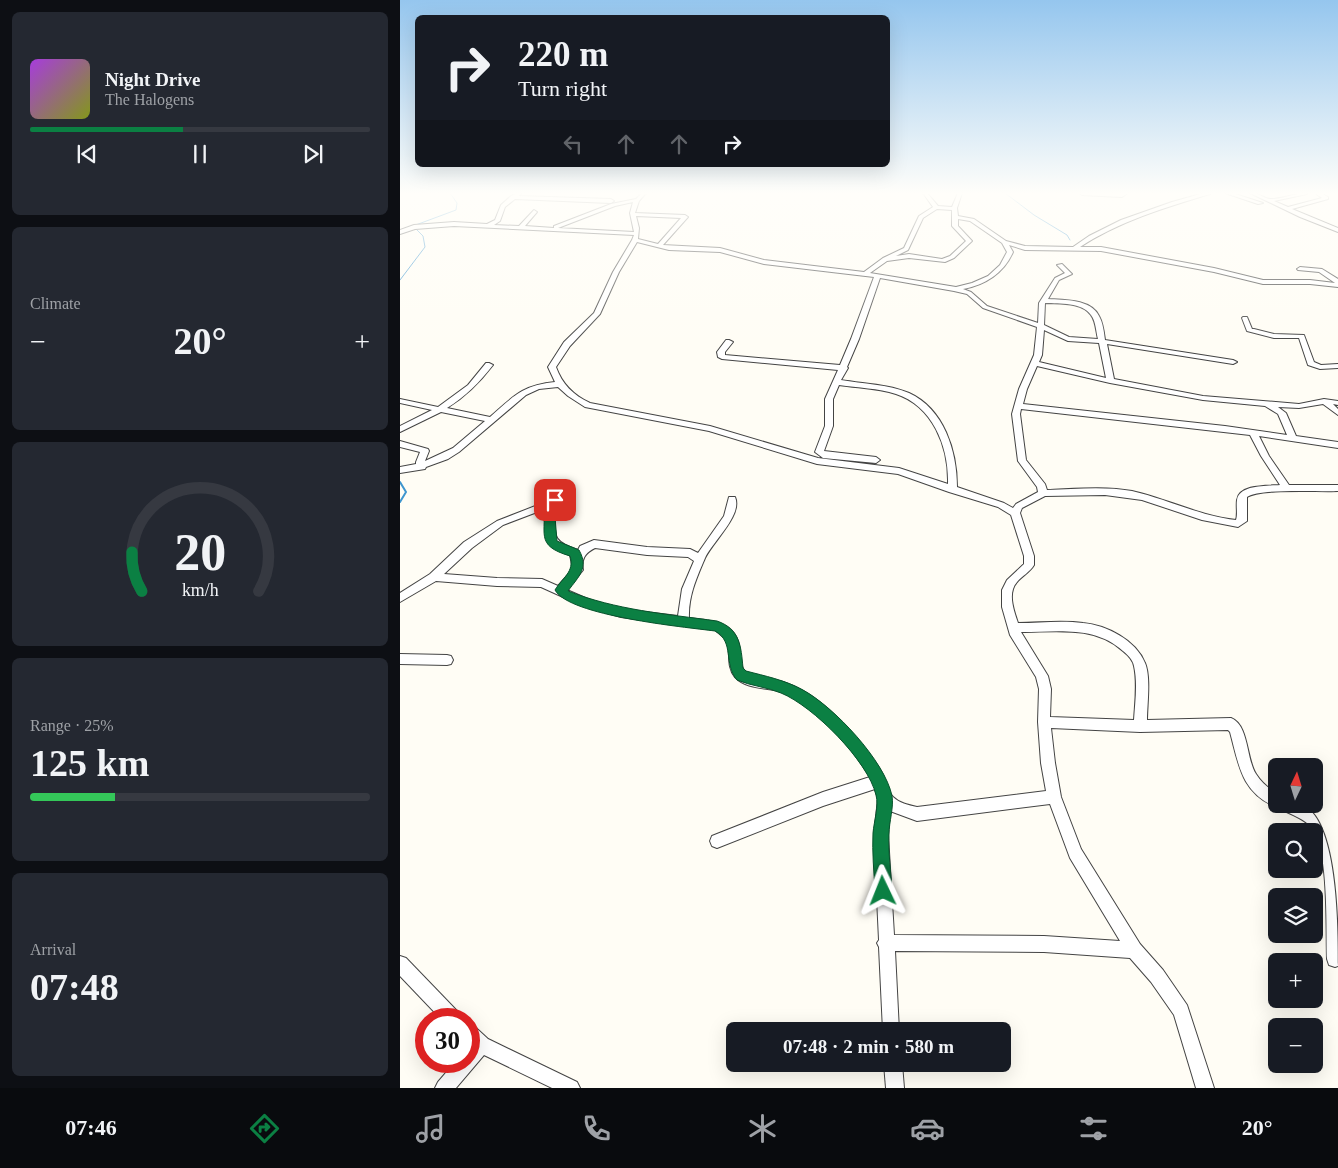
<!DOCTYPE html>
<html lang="en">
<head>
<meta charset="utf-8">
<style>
	:root { --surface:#171b24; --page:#242831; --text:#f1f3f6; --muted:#9ea1a6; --line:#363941; --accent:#0b8043 }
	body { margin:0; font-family:"Times New Roman",serif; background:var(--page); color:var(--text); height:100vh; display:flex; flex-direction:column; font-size:19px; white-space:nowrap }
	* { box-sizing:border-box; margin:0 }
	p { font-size:16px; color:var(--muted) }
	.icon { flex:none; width:28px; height:28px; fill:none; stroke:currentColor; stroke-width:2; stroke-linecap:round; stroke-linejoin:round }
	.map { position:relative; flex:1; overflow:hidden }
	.panel { display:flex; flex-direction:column; gap:12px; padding:12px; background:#0d0f14; width:400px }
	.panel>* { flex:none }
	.banner { position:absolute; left:15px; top:15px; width:475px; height:152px; border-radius:8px; box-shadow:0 5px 20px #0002; background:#171b24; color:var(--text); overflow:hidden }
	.needle { width:32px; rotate:4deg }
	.controls { position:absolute; left:868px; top:758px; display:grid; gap:10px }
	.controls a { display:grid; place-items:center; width:55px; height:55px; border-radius:8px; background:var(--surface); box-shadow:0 5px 20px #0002; font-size:25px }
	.speed { position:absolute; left:15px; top:1008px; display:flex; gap:10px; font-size:25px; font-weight:700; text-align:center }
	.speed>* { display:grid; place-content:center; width:65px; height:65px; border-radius:50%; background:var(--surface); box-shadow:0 5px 20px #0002; line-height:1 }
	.speed .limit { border:8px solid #d22; background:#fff; color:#111 }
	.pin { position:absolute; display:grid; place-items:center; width:42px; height:42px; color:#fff; margin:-21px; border-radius:10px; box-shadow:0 2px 8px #0006 }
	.me { position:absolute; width:55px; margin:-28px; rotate:358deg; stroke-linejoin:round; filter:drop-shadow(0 0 4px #0008) }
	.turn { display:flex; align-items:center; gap:18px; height:105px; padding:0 20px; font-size:22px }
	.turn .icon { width:65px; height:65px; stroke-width:2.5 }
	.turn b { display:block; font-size:35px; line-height:42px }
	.lanes { display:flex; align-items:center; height:48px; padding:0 20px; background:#0003; justify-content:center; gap:25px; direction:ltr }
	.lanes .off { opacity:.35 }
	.big { font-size:38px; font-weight:700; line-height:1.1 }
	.panel .widget { flex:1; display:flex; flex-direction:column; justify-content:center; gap:8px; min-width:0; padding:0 18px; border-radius:8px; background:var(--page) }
	.panel .dial { align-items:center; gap:0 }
	.dial svg { height:130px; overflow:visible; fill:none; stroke:var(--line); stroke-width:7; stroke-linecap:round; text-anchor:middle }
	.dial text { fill:var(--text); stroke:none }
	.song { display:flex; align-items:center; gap:15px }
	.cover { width:60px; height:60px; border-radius:8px; background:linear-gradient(135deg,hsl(280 70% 55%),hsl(70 70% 35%)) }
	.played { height:5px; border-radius:2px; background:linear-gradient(90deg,var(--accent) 45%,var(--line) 45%) }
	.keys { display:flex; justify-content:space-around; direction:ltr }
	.heat { display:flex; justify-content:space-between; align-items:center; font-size:28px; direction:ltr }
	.charge { height:8px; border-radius:4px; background:linear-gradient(90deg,#34c759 25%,var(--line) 0) }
	.trip { position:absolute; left:326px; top:1022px; width:285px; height:50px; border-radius:8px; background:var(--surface); box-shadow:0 5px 20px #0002; font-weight:700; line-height:50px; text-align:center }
	.tabs { display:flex; height:80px; justify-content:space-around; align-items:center; background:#090b0e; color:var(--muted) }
	.tabs .icon { width:35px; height:35px }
	.tabs .current { color:var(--accent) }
	.tabs b { font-size:22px; color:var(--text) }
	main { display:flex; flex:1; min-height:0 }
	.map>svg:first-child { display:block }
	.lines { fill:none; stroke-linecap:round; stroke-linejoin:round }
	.stream-far1 { stroke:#3f96cf; stroke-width:1 }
	.stream { stroke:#3f96cf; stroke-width:2 }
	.minor-casing { stroke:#444; stroke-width:2 }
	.minor { fill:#fff; fill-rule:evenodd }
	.route { fill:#0b8043; stroke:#07532c }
</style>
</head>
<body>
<main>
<section class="panel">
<div class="widget">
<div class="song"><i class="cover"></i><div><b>Night Drive</b><p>The Halogens</p></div></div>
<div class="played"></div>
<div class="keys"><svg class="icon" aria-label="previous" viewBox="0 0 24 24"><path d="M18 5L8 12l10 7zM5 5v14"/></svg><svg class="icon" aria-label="pause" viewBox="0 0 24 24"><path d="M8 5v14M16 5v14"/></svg><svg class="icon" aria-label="next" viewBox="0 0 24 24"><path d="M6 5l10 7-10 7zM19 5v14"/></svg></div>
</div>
<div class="widget"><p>Climate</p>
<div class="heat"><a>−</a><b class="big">20°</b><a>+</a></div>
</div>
<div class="widget dial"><svg viewBox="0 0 100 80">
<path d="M14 69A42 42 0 1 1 86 69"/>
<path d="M14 69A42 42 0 0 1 8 45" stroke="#0b8043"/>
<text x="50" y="56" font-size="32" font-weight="700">20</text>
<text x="50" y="72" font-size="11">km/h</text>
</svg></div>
<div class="widget"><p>Range · 25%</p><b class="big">125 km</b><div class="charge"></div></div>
<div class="widget"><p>Arrival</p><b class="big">07:48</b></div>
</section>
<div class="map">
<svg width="938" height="1088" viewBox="0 0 938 1088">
	<rect width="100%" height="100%" fill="#fffdf5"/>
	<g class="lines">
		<g class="stream-far1">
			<path d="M605,193L634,215L667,235L670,240"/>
			<path d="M0,280L25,247L23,236L13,226L56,210L57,203L50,193"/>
		</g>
		<path class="stream" d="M0,482L6,492L0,502"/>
		<defs>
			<g id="minor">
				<path d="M118,193L121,194L119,196L211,199L214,201L211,203L115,199L105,207L100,221L94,225L119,226L134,210L137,212L125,226L154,228V226L211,204L236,199L242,193H246L239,201L235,213L285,215L288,217L263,245L320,248L364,260L464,272L483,258L504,248L519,216L533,207L523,193H527L538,206L552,207L558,193H562L557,208L558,216L574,219L606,241L625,246L673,247L689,236L721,220L772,202L804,193H810V194C764,208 720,221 680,247H701L814,268L863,280H910L935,283L919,272L898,270L897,269L900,267L922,269L938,279V287L910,284H863L814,272L701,251L625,250L609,245L613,252C604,273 585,285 563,289L571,292L587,306L638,323L639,303L655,278L665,273L657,265L662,264L672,274L659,280L648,299C664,300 691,299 699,316C703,323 704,332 705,340L833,360L837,362L833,364L707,344L714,379L803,396L899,404L924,399L938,401V405L933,404L938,409V415L923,404L899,408L878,407L886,413L896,436L938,442V448L859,436L869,456L889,485H938V491C919,492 860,488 847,497V521L838,527L802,520L742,500L705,495L645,496L622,508L620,513L634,556V565C630,572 622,576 617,582C607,593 614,611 618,623C639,623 662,620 683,623C706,625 736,640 745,663C751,677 747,705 747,720L831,718C849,725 846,759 856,774C861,782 868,788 876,793V804C884,804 892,802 899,804C938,813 938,928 938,966L935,967L929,965L927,959C926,929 929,853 913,829C905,819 891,814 880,809L879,806L876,807C841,792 839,765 830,732L828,730L740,732L651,728L655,763L661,797L681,849L740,944L763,970L787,1005L814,1088H796L774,1015L751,982L730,958L644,952L495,951L499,1031H483L479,947L477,943L479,940L474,835L478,799L475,789L423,806L317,848L312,846L310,841L312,836L317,834L423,792L470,777C451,746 417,706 382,692C368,687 347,690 335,677C326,666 331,653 327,640L315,630L221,617L183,606L141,587L97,586L36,581L0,602V593L30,574L64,542L97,521L166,494H172L174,496L172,498L154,505C157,533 147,540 178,550L180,546L194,540L247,547L290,549L298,553L324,516L329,497H335C343,515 313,541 305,558C297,577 288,596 289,618C315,621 340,622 340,655C340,662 341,668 346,672C356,680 372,678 383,682C410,691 431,710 450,731C462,744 473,758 482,773C486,781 487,791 493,797C499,803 508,805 517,807L646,791L641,763L638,722L639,689L636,677L610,635L602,607V590L607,580L624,564V556L611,515L598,507L549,492L498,474L417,464L309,431L185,407L168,396L158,387L139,389L126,395L59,452L48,459L26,467L25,469L0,473V467L16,464V462L20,452L0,447V441L28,449L29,451L25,461L53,448L85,421L41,412L0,432V426L32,410L0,403V399L38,407L68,385L86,363H89L93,365C80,382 65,397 47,408L90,417C113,397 122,385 155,382L148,367L164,342L194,313L213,272L232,240L234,235L54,226L15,229L0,234V230L14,225L54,222L87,224L95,220L101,205L111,196ZM233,202L230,213L234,232L158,228L215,206ZM537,209L552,210V226L566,241L550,256L542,259L509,254L496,256L508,250L523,218ZM236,216L281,218L258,244L238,239L239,228ZM558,219L570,221L602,243L607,252L600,265L588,276L572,283L556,287L470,273L487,261L509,258L545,262L554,258L572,241L558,226ZM237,242L269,250L320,252L364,264L474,277L451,339L440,365L325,355V352L333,342L329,340H326L317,352L318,357L322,359L438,370L425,399V426L415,452L423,458L476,463L480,460L476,457L424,451L433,426V399L439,385C458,388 478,388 496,394C533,406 549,447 548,484L499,468L418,458L310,426L190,403C173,395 162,384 156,367L170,346L200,314L219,272ZM480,278L554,291L567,294L583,308L637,327L634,355L619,389L612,414L618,461L637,487L638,492L616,504L613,508L604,503L557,487C557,451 544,409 509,393C488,384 463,384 441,380L448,368L447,367L459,339ZM645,303C660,304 682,302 691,315C696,321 696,332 698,339L669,337L644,325ZM644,330L668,341L699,343L706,378L639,362L642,355ZM637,366L710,383L803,400L865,406L878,414L887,435L825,426L623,404L627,389ZM621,409L850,435L861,456L880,485C868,486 839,484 837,500C836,507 838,514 836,520C800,516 767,499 732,491C704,486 675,489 647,490L645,484L626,460L620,414ZM145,509C147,535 140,545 170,555L173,569L158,586L142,579L97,578L44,574L72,548L103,525ZM195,548L247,555L288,557L294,561L282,589L278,616L221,609L190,600L167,590L183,570C181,559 185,553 195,548ZM621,632C656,632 695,625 723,651C728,655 733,660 734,666C738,683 735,703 734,720L650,717L651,689L648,676ZM650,804L670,858L720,941L644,936L494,935L488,835L490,811L517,821Z"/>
				<path d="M679,193H728L722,197L682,195Z"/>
				<path d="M825,193H832L863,203L858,204Z"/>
				<path d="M850,193C858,192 863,198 870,199C878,200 896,193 907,193V194L874,201L888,207L922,198L915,193H921L928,197V199L892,209L938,228V232L900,217Z"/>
				<path d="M843,317H847L852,329H854L874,334L904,335L914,362L921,365L938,364V368L920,369L908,365L899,338H874L847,331L842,318Z"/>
				<path d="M0,654L47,655L51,656L53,660L51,664L47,665L0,664Z"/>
				<path d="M0,956L6,958L59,1013L61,1019H41L0,976Z"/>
				<path d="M69,1025L75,1027L88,1039L177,1082L180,1088H152L84,1055L56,1088H35L38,1082L56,1061H69L70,1046L69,1044Z"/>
				<path d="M484,1064H502L504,1088H486Z"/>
			</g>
		</defs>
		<use href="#minor" class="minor-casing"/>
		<use href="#minor" class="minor"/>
	</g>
	<linearGradient id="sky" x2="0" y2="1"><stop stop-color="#95c6ee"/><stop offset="0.56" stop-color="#fffefa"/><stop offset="1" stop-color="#fffefa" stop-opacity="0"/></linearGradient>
	<rect width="938" height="345" fill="url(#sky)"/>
	<path class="route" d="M155,497L160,500L154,505L157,541L179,550C189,568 179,576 168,591C216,610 266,614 317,621C340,629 341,646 343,668L346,671C365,676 385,680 403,690C434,707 485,761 492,796C494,807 489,822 489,834C488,852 491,872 492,891L489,897L483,899L477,897L475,891C474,872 472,852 473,833C474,821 479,806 476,795C468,761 413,706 381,693C367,687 351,686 337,680C323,664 335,642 315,631C284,627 169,616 155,590C162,578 175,572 170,556C133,545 148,533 143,503Z"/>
</svg>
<div class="controls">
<a><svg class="needle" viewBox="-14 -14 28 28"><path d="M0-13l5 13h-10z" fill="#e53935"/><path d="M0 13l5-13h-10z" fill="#9ea1a6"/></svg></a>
<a><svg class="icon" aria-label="search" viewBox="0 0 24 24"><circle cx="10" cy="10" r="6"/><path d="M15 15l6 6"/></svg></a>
<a><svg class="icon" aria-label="layers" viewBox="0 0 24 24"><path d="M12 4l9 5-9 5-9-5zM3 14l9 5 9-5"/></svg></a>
<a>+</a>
<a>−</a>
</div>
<div class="speed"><div class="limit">30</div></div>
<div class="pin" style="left:155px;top:500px;background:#d93025"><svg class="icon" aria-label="arrive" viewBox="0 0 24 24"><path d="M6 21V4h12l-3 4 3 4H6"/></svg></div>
<svg class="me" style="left:483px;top:891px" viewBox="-20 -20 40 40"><path d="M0-17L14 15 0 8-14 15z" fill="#0b8043" stroke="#fff" stroke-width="4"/></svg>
<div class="trip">07:48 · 2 min · 580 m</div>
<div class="banner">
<div class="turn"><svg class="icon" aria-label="right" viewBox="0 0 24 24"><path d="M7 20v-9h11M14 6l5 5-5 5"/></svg><div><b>220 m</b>Turn right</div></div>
<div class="lanes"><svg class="icon off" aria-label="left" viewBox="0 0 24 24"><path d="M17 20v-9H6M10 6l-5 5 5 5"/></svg><svg class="icon off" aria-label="ahead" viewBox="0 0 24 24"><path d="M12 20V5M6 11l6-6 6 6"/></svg><svg class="icon off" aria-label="ahead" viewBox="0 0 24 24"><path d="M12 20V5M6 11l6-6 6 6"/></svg><svg class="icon" aria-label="right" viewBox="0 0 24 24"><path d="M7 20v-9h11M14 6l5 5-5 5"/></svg></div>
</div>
</div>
</main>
<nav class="tabs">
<b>07:46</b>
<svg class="icon current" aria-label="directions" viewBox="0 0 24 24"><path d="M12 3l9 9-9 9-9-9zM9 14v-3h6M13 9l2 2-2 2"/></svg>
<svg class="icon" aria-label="music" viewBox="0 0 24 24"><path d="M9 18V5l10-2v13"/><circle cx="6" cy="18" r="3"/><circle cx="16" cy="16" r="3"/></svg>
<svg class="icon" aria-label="phone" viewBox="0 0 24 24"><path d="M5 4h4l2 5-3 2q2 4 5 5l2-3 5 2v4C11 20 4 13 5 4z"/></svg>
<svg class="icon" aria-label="climate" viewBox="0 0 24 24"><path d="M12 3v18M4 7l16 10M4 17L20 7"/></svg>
<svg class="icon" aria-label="car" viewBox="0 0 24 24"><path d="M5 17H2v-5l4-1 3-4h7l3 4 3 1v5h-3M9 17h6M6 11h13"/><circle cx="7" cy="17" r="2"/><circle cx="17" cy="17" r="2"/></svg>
<svg class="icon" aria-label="filters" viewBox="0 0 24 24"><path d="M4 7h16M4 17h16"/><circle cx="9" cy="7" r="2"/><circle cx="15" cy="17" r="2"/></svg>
<b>20°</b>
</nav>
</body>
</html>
